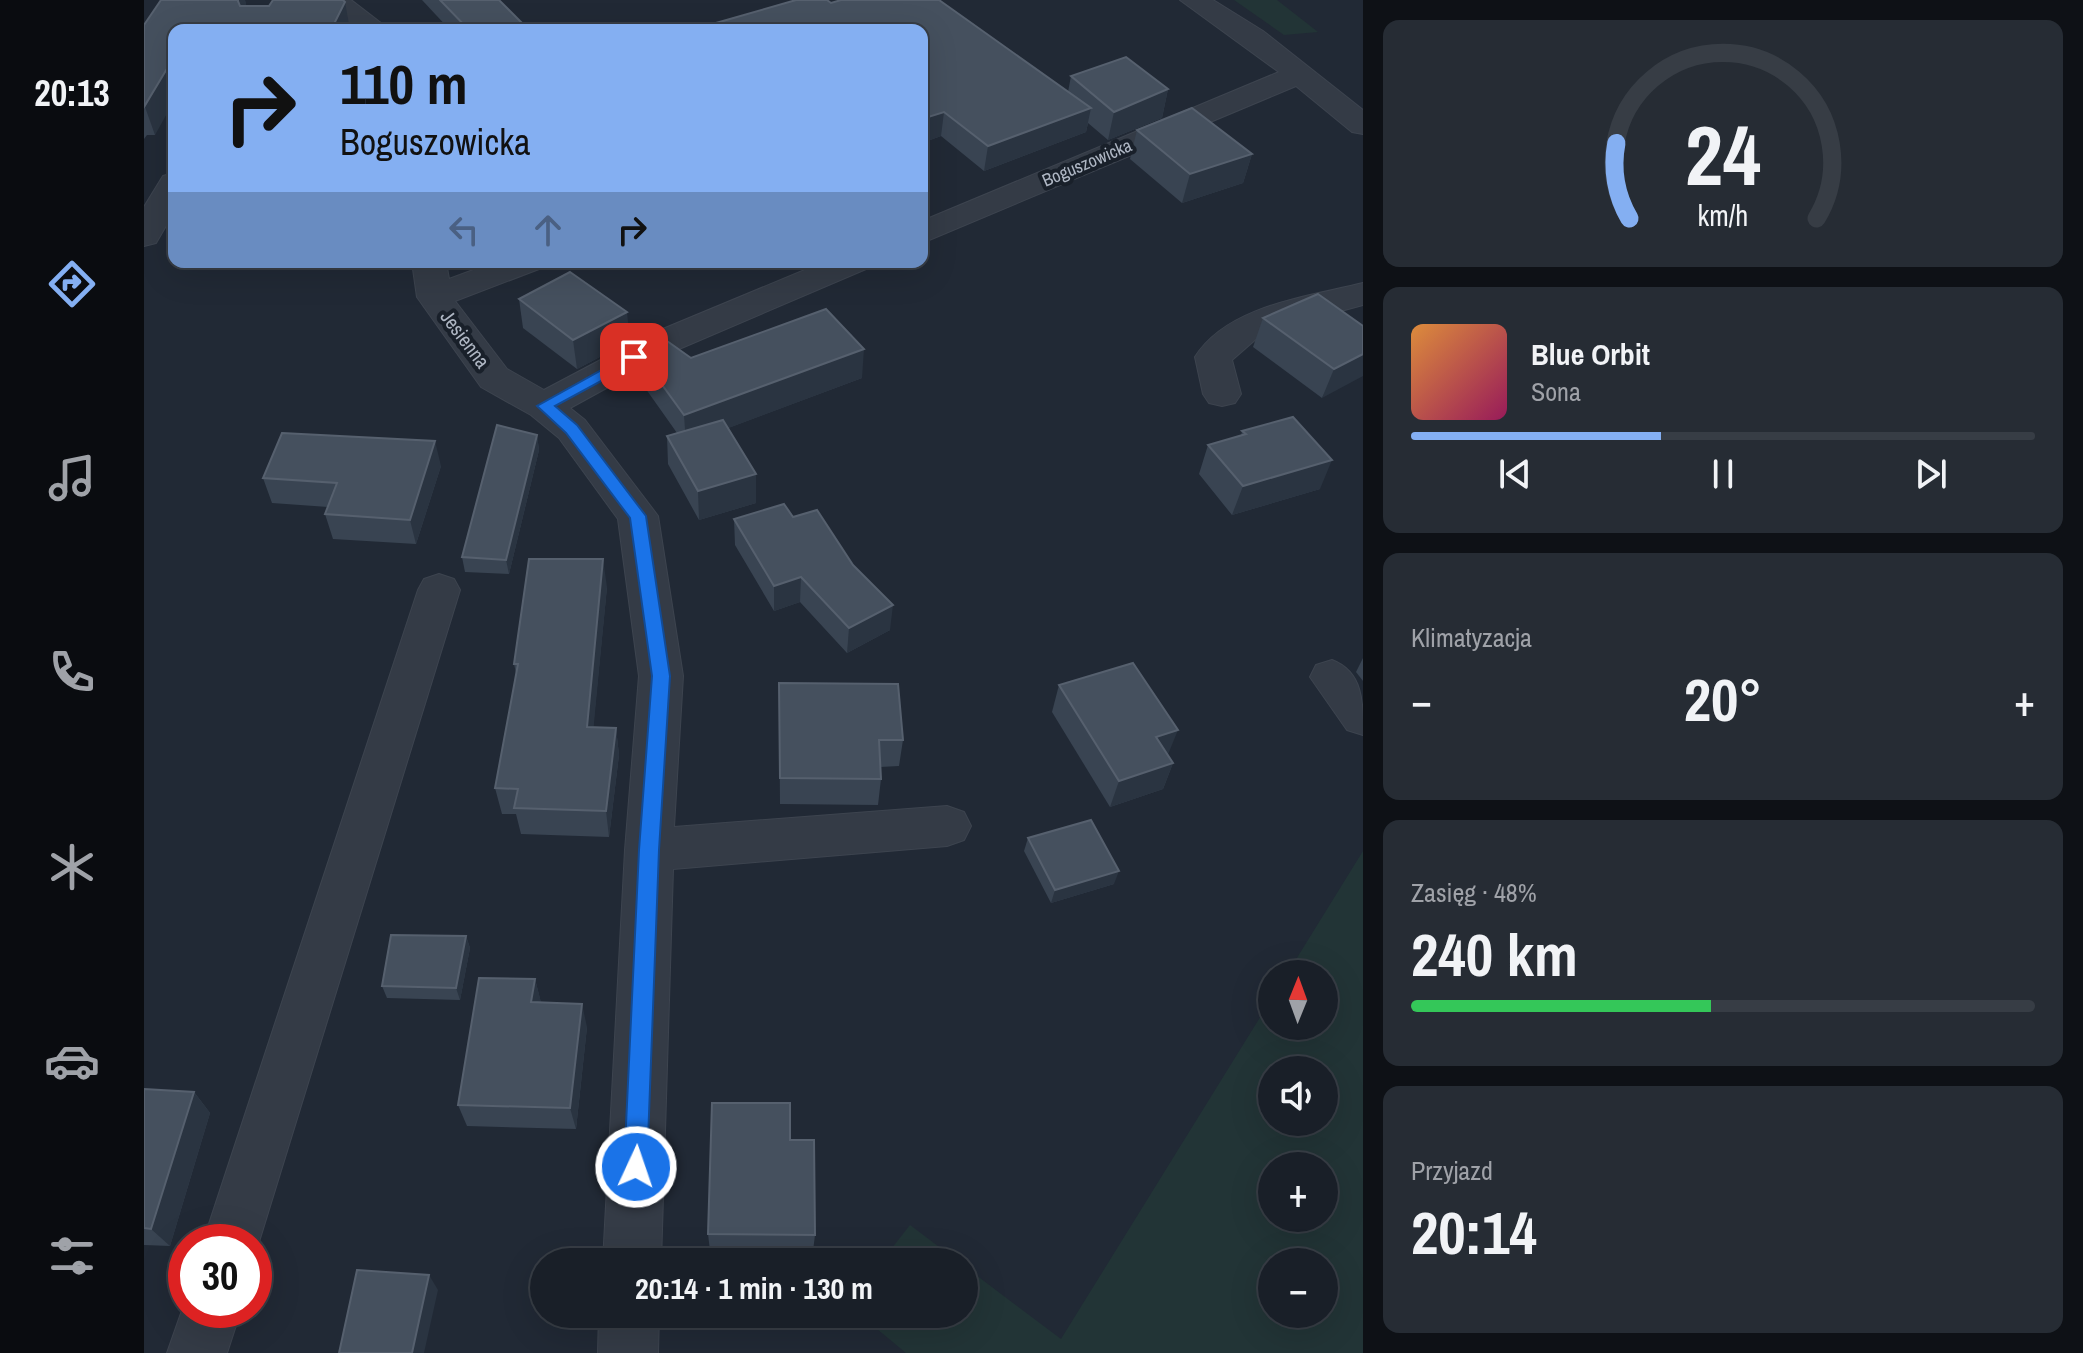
<!DOCTYPE html>
<html lang="pl">
<head>
<meta charset="utf-8">
<style>
	:root { --surface:#191f28; --page:#262c34; --text:#f1f3f6; --muted:#9fa2a8; --line:#373d45; --accent:#84aff2 }
	body { margin:0; font-family:"Archivo Narrow",sans-serif; background:var(--page); color:var(--text); height:100vh; display:flex; flex-direction:column; font-size:30px; white-space:nowrap }
	* { box-sizing:border-box; margin:0 }
	p { font-size:26px; color:var(--muted) }
	.icon { flex:none; width:44px; height:44px; fill:none; stroke:currentColor; stroke-width:2; stroke-linecap:round; stroke-linejoin:round }
	.map { position:relative; flex:1; overflow:hidden }
	.side { display:flex; flex-direction:column; gap:20px; padding:20px; background:#0e1116; width:720px }
	.side>* { flex:none }
	.top-card { position:absolute; left:24px; top:24px; width:760px; height:244px; border-radius:16px; box-shadow:0 8px 32px #0002,0 0 0 2px var(--line); background:#84aff2; color:#111; overflow:hidden }
	.needle { width:52px; rotate:1deg }
	.buttons { position:absolute; left:1114px; top:960px; display:grid; gap:16px }
	.buttons a { display:grid; place-items:center; width:80px; height:80px; border-radius:50%; background:var(--surface); box-shadow:0 8px 32px #0002,0 0 0 2px var(--line); font-size:40px }
	.speed { position:absolute; left:24px; top:1224px; display:flex; gap:16px; font-size:40px; font-weight:700; text-align:center }
	.speed>* { display:grid; place-content:center; width:104px; height:104px; border-radius:50%; background:var(--surface); box-shadow:0 8px 32px #0002,0 0 0 2px var(--line); line-height:1 }
	.speed .limit { border:12px solid #d22; background:#fff; color:#111 }
	.pin { position:absolute; display:grid; place-items:center; width:68px; height:68px; color:#fff; margin:-34px; border-radius:16px; box-shadow:0 4px 12px #0006 }
	.me { position:absolute; width:88px; margin:-44px; rotate:3deg; stroke-linejoin:round; filter:drop-shadow(0 0 6px #0008) }
	.turn { display:flex; align-items:center; gap:28px; height:168px; padding:0 40px; font-size:36px }
	.turn .icon { width:104px; height:104px; stroke-width:2.5 }
	.turn b { display:block; font-size:56px; line-height:68px }
	.lanes { display:flex; align-items:center; height:76px; padding:0 40px; background:#0003; justify-content:center; gap:40px; direction:ltr }
	.lanes .off { opacity:.35 }
	.big { font-size:60px; font-weight:700; line-height:1.1 }
	.side .card { flex:1; display:flex; flex-direction:column; justify-content:center; gap:12px; min-width:0; padding:0 28px; border-radius:16px; background:var(--page) }
	.side .dial { align-items:center; gap:0 }
	.dial svg { height:208px; overflow:visible; fill:none; stroke:var(--line); stroke-width:7; stroke-linecap:round; text-anchor:middle }
	.dial text { fill:var(--text); stroke:none }
	.song { display:flex; align-items:center; gap:24px }
	.cover { width:96px; height:96px; border-radius:12px; background:linear-gradient(135deg,hsl(30 70% 55%),hsl(330 70% 35%)) }
	.played { height:8px; border-radius:4px; background:linear-gradient(90deg,var(--accent) 40%,var(--line) 40%) }
	.keys { display:flex; justify-content:space-around; direction:ltr }
	.heat { display:flex; justify-content:space-between; align-items:center; font-size:44px; direction:ltr }
	.charge { height:12px; border-radius:6px; background:linear-gradient(90deg,#34c759 48%,var(--line) 0) }
	.trip { position:absolute; left:386px; top:1248px; width:448px; height:80px; border-radius:40px; background:var(--surface); box-shadow:0 8px 32px #0002,0 0 0 2px var(--line); font-weight:700; line-height:80px; text-align:center }
	main { display:flex; flex:1; min-height:0 }
	.menu { display:flex; flex-direction:column; width:144px; justify-content:space-around; align-items:center; background:#0a0c10; color:var(--muted) }
	.menu .icon { width:56px; height:56px }
	.menu .active { color:var(--accent) }
	.menu b { font-size:36px; color:var(--text) }
	.map>svg:first-child { display:block }
	.green { fill:#223436; fill-rule:evenodd }
	.lines { fill:none; stroke-linecap:round; stroke-linejoin:round }
	.minor-casing { stroke:#3d444f; stroke-width:2 }
	.minor { fill:#343b46; fill-rule:evenodd }
	.wall { fill:#394452 }
	.shaded-wall { fill:#2a3441 }
	.building { fill:#45505e; stroke:#56606e; stroke-width:2 }
	.route { fill:#1a73e8; stroke:#114b97; stroke-width:2 }
	.labels { text-anchor:middle; stroke-width:8; stroke-linejoin:round; paint-order:stroke }
	.far-street-label { font-size:18px; fill:#aeb6c3; stroke:#19202a }
	.street-label { font-size:20px; fill:#aeb6c3; stroke:#19202a }
</style>
</head>
<body>
<main>
<nav class="menu">
<b>20:13</b>
<svg class="icon active" aria-label="directions" viewBox="0 0 24 24"><path d="M12 3l9 9-9 9-9-9zM9 14v-3h6M13 9l2 2-2 2"/></svg>
<svg class="icon" aria-label="music" viewBox="0 0 24 24"><path d="M9 18V5l10-2v13"/><circle cx="6" cy="18" r="3"/><circle cx="16" cy="16" r="3"/></svg>
<svg class="icon" aria-label="phone" viewBox="0 0 24 24"><path d="M5 4h4l2 5-3 2q2 4 5 5l2-3 5 2v4C11 20 4 13 5 4z"/></svg>
<svg class="icon" aria-label="climate" viewBox="0 0 24 24"><path d="M12 3v18M4 7l16 10M4 17L20 7"/></svg>
<svg class="icon" aria-label="car" viewBox="0 0 24 24"><path d="M5 17H2v-5l4-1 3-4h7l3 4 3 1v5h-3M9 17h6M6 11h13"/><circle cx="7" cy="17" r="2"/><circle cx="17" cy="17" r="2"/></svg>
<svg class="icon" aria-label="filters" viewBox="0 0 24 24"><path d="M4 7h16M4 17h16"/><circle cx="9" cy="7" r="2"/><circle cx="15" cy="17" r="2"/></svg>
</nav>
<div class="map">
<svg width="1219" height="1353" viewBox="0 0 1219 1353">
	<rect width="100%" height="100%" fill="#212935"/>
	<g class="green">
		<path d="M1090,0H1133L1174,32L1140,35Z"/>
		<path d="M1219,851V1353H762L715,1314H820V1266L917,1339L1128,998V1026H1180V974H1143ZM1128,1070H1180V1122H1128ZM1128,1166H1180V1218H1128ZM1128,1262H1180V1314H1128Z"/>
		<path d="M766,1225L815,1262H737Z"/>
	</g>
	<g class="lines">
		<defs>
			<g id="minor">
				<path d="M175,0H207L246,30H213Z"/>
				<path d="M1036,0H1069L1119,31L1219,110V134L1208,132L1152,86L778,243V221L1135,72Z"/>
				<path d="M30,173V212L12,243L0,246V207L19,176Z"/>
				<path d="M268,262H302L305,279L351,262H400L395,269L311,301L363,369L400,390L502,336L680,262H727L722,269L528,352L426,408L441,420L514,516L539,676L530,827L803,806L820,812L827,826L820,840L803,846L529,869L517,1262H459L481,850L495,676L474,519L415,438L387,415L337,387L273,297Z"/>
				<path d="M1219,283V305L1120,332L1088,360L1097,394L1091,403L1078,406L1065,403L1059,394L1051,357C1084,305 1164,297 1219,283Z"/>
				<path d="M295,574L310,579L316,590L110,1258V1242H59L274,590L280,579Z"/>
				<path d="M1188,660C1219,672 1219,701 1219,735L1203,730L1166,677L1172,665Z"/>
				<path d="M42,1299V1310H97L83,1353H23Z"/>
				<path d="M455,1314H515L514,1353H454Z"/>
			</g>
		</defs>
		<use href="#minor" class="minor-casing"/>
		<use href="#minor" class="minor"/>
	</g>
	<g class="wall">
		<path d="M17,0H101L102,6L207,29L30,30L11,135H3L0,139V25Z"/>
		<path d="M278,0H355L385,30H306Z"/>
		<path d="M652,0H683L687,3L697,0H795L924,92L927,76L982,57L1024,89L1018,118L964,140L944,123L942,132L840,171L797,136L778,143V30H572V23Z"/>
		<path d="M993,130L1108,154L1099,183L1038,203L986,159Z"/>
		<path d="M375,299L486,341L433,369L379,328Z"/>
		<path d="M1119,318L1219,326L1178,398L1109,347Z"/>
		<path d="M490,346L547,358L718,378L584,428L612,474V503L555,520L524,464L523,436L533,433L492,375Z"/>
		<path d="M1098,431L1176,489L1088,515L1055,474L1064,445L1097,436Z"/>
		<path d="M393,435L395,450L365,574L321,572L318,557Z"/>
		<path d="M297,466L272,544L189,539L181,514L184,507L128,503L119,478Z"/>
		<path d="M649,517L709,565L746,630L703,653L656,602L630,611L591,545L590,519Z"/>
		<path d="M463,587L449,728H472L475,755L465,837L377,834L372,814H358L351,788L372,673L370,664Z"/>
		<path d="M1219,658V681L1212,672Z"/>
		<path d="M635,683L759,740L755,766L736,767L737,779L734,805L636,804Z"/>
		<path d="M915,685L1024,755L1029,763L1019,789L966,807L908,712Z"/>
		<path d="M884,838L970,884L907,903L880,851Z"/>
		<path d="M322,936L326,948L316,1000L243,998L238,986Z"/>
		<path d="M391,979L397,1003L443,1027L432,1129L323,1126L314,1105Z"/>
		<path d="M0,1089L50,1092L66,1113L26,1246L0,1245Z"/>
		<path d="M564,1234L671,1235L669,1251H566Z"/>
	</g>
	<g class="shaded-wall">
		<path d="M94,0H101L106,20L94,1Z"/>
		<path d="M201,2L206,30H187Z"/>
		<path d="M30,57V101L11,135L1,107Z"/>
		<path d="M1024,89L1018,118L964,140L970,112Z"/>
		<path d="M947,108L942,132L840,171L844,146Z"/>
		<path d="M800,112L797,136L778,143V119Z"/>
		<path d="M1108,154L1099,183L1038,203L1046,174Z"/>
		<path d="M483,312L486,341L433,369L429,340Z"/>
		<path d="M720,349L718,378L542,444L540,415Z"/>
		<path d="M1219,354V376L1178,398L1190,369Z"/>
		<path d="M393,435L395,450L365,574L362,560Z"/>
		<path d="M291,441L297,466L272,544L266,520Z"/>
		<path d="M1188,460L1176,489L1088,515L1099,486Z"/>
		<path d="M612,474V503L555,520L554,491Z"/>
		<path d="M459,559L463,587L447,754L443,727Z"/>
		<path d="M657,577L656,602L630,611V586Z"/>
		<path d="M749,605L746,630L703,653L705,628Z"/>
		<path d="M472,728L475,755L465,837L462,811Z"/>
		<path d="M1034,730L1023,757L1012,737Z"/>
		<path d="M1029,763L1019,789L966,807L975,781Z"/>
		<path d="M975,871L970,884L907,903L911,890Z"/>
		<path d="M322,936L326,948L316,1000L312,988Z"/>
		<path d="M391,979L397,1002L394,1025L387,1002Z"/>
		<path d="M438,1004L443,1027L432,1129L426,1108Z"/>
		<path d="M50,1092L66,1113L26,1246L7,1229Z"/>
		<path d="M285,1275L294,1290L280,1353H268Z"/>
	</g>
	<g class="building">
		<path d="M17,0H94V1L96,6H125L129,0H199L201,2L187,30H30V57L0,107V25Z"/>
		<path d="M296,0H355L385,30H325Z"/>
		<path d="M652,0H683L687,3L697,0H795L947,108L844,146L800,112L778,119V30H581L572,23Z"/>
		<path d="M982,57L1024,89L970,112L927,76Z"/>
		<path d="M1048,108L1108,154L1046,174L993,130Z"/>
		<path d="M426,272L483,312L429,340L375,299Z"/>
		<path d="M1174,294L1219,326V354L1190,369L1119,318Z"/>
		<path d="M682,309L720,349L540,415L490,346L513,334L547,358Z"/>
		<path d="M1149,417L1188,460L1099,486L1064,445L1102,434L1098,431Z"/>
		<path d="M579,420L612,474L554,491L523,436Z"/>
		<path d="M353,425L393,435L362,560L318,557Z"/>
		<path d="M138,433L291,441L266,520L181,514L193,483L119,478Z"/>
		<path d="M640,504L649,517L673,510L709,565L749,605L705,628L657,577L630,586L590,519Z"/>
		<path d="M385,559H459L443,727L472,728L462,811L370,808L374,789L351,788L374,664H370Z"/>
		<path d="M989,663L1034,730L1012,737L1029,763L975,781L915,685Z"/>
		<path d="M635,683L754,684L759,740H735L737,779L636,778Z"/>
		<path d="M947,820L975,871L911,890L884,838Z"/>
		<path d="M247,935L322,936L312,988L238,986Z"/>
		<path d="M335,978L391,979L387,1002L438,1004L426,1108L314,1105Z"/>
		<path d="M0,1089L50,1092L7,1229L0,1228Z"/>
		<path d="M568,1103H646V1140H670L671,1235L564,1234Z"/>
		<path d="M213,1270L285,1275L268,1353H195Z"/>
	</g>
	<path class="route" d="M490,352L498,357L496,360L411,406L433,425L502,516L526,676L515,850L503,1167L500,1175L492,1178L483,1175L480,1167L495,850L508,676L486,518L422,433L393,406Z"/>
	<g class="labels">
		<g class="far-street-label">
			<text transform="translate(943 163) rotate(-23)" y="6">Boguszowicka</text>
		</g>
		<g class="street-label">
			<text transform="translate(321 339) rotate(53)" y="7">Jesienna</text>
		</g>
	</g>
</svg>
<div class="buttons">
<a><svg class="needle" viewBox="-14 -14 28 28"><path d="M0-13l5 13h-10z" fill="#e53935"/><path d="M0 13l5-13h-10z" fill="#9fa2a8"/></svg></a>
<a><svg class="icon" aria-label="sound" viewBox="0 0 24 24"><path d="M4 9h4l5-4v14l-5-4H4zM17 9q2 3 0 6"/></svg></a>
<a>+</a>
<a>−</a>
</div>
<div class="speed"><div class="limit">30</div></div>
<div class="pin" style="left:490px;top:357px;background:#d93025"><svg class="icon" aria-label="arrive" viewBox="0 0 24 24"><path d="M6 21V4h12l-3 4 3 4H6"/></svg></div>
<svg class="me" style="left:492px;top:1167px" viewBox="-20 -20 40 40"><circle r="17" fill="#1a73e8" stroke="#fff" stroke-width="3"/><path d="M0-11L8 9 0 5-8 9z" fill="#fff"/></svg>
<div class="trip">20:14 · 1 min · 130 m</div>
<div class="top-card">
<div class="turn"><svg class="icon" aria-label="right" viewBox="0 0 24 24"><path d="M7 20v-9h11M14 6l5 5-5 5"/></svg><div><b>110 m</b>Boguszowicka</div></div>
<div class="lanes"><svg class="icon off" aria-label="left" viewBox="0 0 24 24"><path d="M17 20v-9H6M10 6l-5 5 5 5"/></svg><svg class="icon off" aria-label="ahead" viewBox="0 0 24 24"><path d="M12 20V5M6 11l6-6 6 6"/></svg><svg class="icon" aria-label="right" viewBox="0 0 24 24"><path d="M7 20v-9h11M14 6l5 5-5 5"/></svg></div>
</div>
</div>
<section class="side">
<div class="card dial"><svg viewBox="0 0 100 80">
<path d="M14 69A42 42 0 1 1 86 69"/>
<path d="M14 69A42 42 0 0 1 9 40" stroke="#84aff2"/>
<text x="50" y="56" font-size="32" font-weight="700">24</text>
<text x="50" y="72" font-size="11">km/h</text>
</svg></div>
<div class="card">
<div class="song"><i class="cover"></i><div><b>Blue Orbit</b><p>Sona</p></div></div>
<div class="played"></div>
<div class="keys"><svg class="icon" aria-label="previous" viewBox="0 0 24 24"><path d="M18 5L8 12l10 7zM5 5v14"/></svg><svg class="icon" aria-label="pause" viewBox="0 0 24 24"><path d="M8 5v14M16 5v14"/></svg><svg class="icon" aria-label="next" viewBox="0 0 24 24"><path d="M6 5l10 7-10 7zM19 5v14"/></svg></div>
</div>
<div class="card"><p>Klimatyzacja</p>
<div class="heat"><a>−</a><b class="big">20°</b><a>+</a></div>
</div>
<div class="card"><p>Zasięg · 48%</p><b class="big">240 km</b><div class="charge"></div></div>
<div class="card"><p>Przyjazd</p><b class="big">20:14</b></div>
</section>
</main>
</body>
</html>
